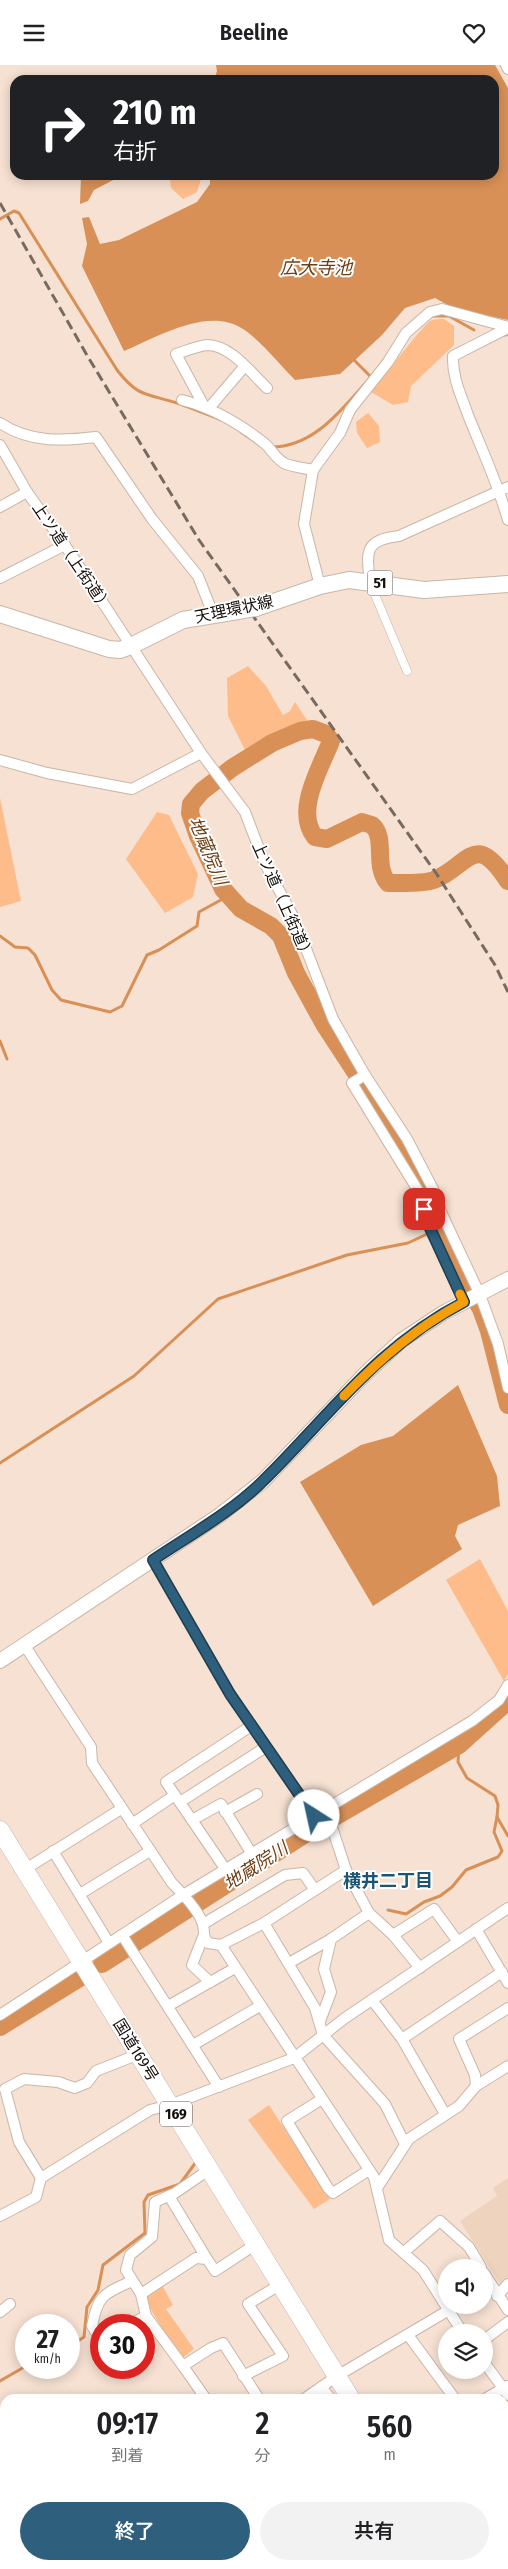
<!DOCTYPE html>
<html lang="ja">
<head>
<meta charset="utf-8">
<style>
	body { margin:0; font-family:"Fira Sans Condensed","Noto Sans JP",sans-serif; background:#f2f2f2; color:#202124; height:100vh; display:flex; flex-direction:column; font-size:19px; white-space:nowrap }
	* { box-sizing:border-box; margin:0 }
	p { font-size:16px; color:#757577 }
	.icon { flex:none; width:28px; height:28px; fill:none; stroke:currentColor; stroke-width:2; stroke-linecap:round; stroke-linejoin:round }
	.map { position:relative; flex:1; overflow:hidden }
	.details { position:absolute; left:0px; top:2329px; width:509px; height:176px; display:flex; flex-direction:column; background:#fff; border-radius:15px 15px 0 0; box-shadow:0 2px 12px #0003 }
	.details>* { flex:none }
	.top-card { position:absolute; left:10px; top:10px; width:489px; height:105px; border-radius:15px; box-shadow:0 2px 12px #0003; background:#202124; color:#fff; overflow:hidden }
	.tools { position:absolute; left:438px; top:2194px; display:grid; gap:10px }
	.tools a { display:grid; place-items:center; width:55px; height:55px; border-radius:50%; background:#fff; box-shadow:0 2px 12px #0003; font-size:25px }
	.speed { position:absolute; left:15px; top:2249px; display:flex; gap:10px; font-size:25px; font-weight:700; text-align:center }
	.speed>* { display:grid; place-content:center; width:65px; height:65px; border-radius:50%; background:#fff; box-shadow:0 2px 12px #0003; line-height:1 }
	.speed small { font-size:12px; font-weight:400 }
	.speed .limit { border:8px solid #d22; background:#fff; color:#111 }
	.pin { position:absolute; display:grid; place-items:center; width:42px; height:42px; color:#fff; margin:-21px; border-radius:10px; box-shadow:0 2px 8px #0006 }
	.me { position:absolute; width:55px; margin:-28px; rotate:325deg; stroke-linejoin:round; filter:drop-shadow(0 0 4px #0008) }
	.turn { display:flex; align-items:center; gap:18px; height:105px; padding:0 20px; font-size:22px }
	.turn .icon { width:65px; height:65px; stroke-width:2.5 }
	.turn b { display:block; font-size:35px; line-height:42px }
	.eta { display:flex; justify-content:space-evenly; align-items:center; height:85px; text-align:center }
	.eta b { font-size:30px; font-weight:600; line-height:35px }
	.button { display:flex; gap:10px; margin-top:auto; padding:10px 20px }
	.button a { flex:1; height:58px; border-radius:30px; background:#2e5f7d; color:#fff; font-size:20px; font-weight:600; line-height:58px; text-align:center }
	.button a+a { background:#f2f2f2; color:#202124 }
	header { display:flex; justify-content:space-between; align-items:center; height:65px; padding:0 20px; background:#fff; font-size:22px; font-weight:600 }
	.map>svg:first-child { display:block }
</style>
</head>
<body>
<header><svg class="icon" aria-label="menu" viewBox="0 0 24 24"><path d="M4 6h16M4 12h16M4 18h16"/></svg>Beeline<svg class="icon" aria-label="heart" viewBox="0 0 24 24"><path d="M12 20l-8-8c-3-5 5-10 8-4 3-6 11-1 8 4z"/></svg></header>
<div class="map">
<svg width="508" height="2504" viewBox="0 0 508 2504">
	<rect width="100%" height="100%" fill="#f6e1d2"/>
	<!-- built -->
	<polygon fill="#eed3bf" points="508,2113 508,2214 501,2220 460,2156 497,2131 493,2123"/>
	<!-- green -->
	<g fill="#febc8b">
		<polygon points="173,110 202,110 202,111 197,127 183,134 171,123 170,113"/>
		<path d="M444 254 454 261V280L411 321 408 337 393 340 371 327C381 316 424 258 432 255 435 254 440 254 444 254Z"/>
		<polygon points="368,348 379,361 380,377 367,383 357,368 356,357"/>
		<polygon points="248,601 266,621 283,650 290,646 295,637 309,658 287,663 246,687 228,651 227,613"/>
		<polygon points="0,733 21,836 0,842"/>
		<polygon points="157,747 169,750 198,809 193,832 165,848 126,794"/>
		<polygon points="480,1494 508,1546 508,1609 504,1616 446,1515"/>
		<polygon points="269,2040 330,2134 314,2144 248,2055"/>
		<polygon points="162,2220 173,2240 166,2244 194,2284 181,2294 148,2240 147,2232"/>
	</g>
	<!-- water -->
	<g fill="#d89057">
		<path d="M216 0H495L508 23V255L455 244 435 233 405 243 382 270 340 309 295 315C281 301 259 274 243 264 208 241 158 272 124 286L82 201 87 179 82 153 89 152 100 179 119 175 197 137 210 119V110H494V15H214L217 6Z"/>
		<polygon points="81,110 123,110 94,125 88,136 80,139"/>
		<polygon points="458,1320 497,1411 500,1441 458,1460 455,1471 462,1484 373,1541 300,1417 361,1380 393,1371"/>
	</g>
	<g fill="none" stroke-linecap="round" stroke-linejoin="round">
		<!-- stream -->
		<g stroke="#d89057" stroke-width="3">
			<path d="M0 154 14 146 19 148 117 305C139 333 146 328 177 338 192 343 206 349 221 355"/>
			<polyline points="433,251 449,251 474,265"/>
			<polyline points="505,270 508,269"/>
			<polyline points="241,367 263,382"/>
			<path d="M271 382C316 382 344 341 371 312L353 294"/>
			<polyline points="0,871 15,882 28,883 35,890 52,925 61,935 110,947 122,941 147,890 159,885 197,861 199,847 228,831"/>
			<polyline points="0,976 7,994"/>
			<polyline points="0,1398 134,1311 218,1234 347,1190 408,1178 442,1162"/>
			<polyline points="497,1752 508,1771"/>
			<polyline points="388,1845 406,1849 424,1837 440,1831 452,1822 466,1805 498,1792 502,1786 494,1767 497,1752 498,1740 495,1731 467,1713 458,1697 459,1680"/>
			<polyline points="69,2282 84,2272 87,2242 98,2225 103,2200 145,2168 144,2137 148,2130 180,2119 196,2097"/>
			<polyline points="0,2316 26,2301"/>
		</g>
		<!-- river -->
		<g stroke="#d89057" stroke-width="18">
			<path d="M508 816C474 764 469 801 434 815 424 819 400 818 388 818 373 800 387 773 372 760L362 757 327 774 315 772C294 746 321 702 331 676L326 669 313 664 300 666 272 678 232 703 202 726 191 739 190 748 198 771 223 824 241 844 271 861 281 871 296 908 324 959 411 1092 469 1223 481 1244 489 1266 508 1340"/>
			<polyline points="102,1899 307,1768 459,1680 508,1636"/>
			<polyline points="0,1962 81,1912"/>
		</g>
		<!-- pedestrian casing -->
		<g stroke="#c9b6a7" stroke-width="9">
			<polyline id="pedestrian" points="370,518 407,606"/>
		</g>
		<!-- minor casing -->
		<g stroke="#c9b6a7" stroke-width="12">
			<g id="minor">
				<polyline points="506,0 508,4"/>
				<path d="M508 263 453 291C452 312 461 330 468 350 482 385 498 419 508 455"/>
				<path d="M182 335C213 343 239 358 264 378 272 384 276 395 286 399 294 402 304 403 313 405"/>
				<path d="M204 341 176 289C186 286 197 281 207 280 231 280 251 308 267 323"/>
				<polyline points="209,343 244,302"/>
				<path d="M0 358C30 378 62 376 96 372L152 454 198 511 213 549"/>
				<polyline points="0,380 27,427 73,492 201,688 245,747 264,797 295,855 333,954 365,1010 407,1074 433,1124 442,1149 480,1230 498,1279 508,1323"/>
				<polyline points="0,442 27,427"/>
				<polyline points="0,513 65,480"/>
				<path d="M370 516C366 486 365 475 399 471L508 422"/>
				<polyline points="320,521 304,459 313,405 340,368 350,345 388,297 406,268 430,247 442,244 508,262"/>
				<polyline points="0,695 47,708 132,724 201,688"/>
				<polyline points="365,1010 352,1018 419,1127 429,1161 464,1237"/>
				<polyline points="153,1495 230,1629 314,1751"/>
				<path d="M25 1581 91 1682 92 1698 172 1818C181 1827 200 1847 203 1860 205 1868 202 1871 208 1878L221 1880 374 2112 389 2175 423 2205 463 2268"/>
				<polyline points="180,1737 266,1682"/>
				<polyline points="326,1744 346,1805 369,1848 393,1870 420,1903"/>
				<polyline points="225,1747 257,1729"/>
				<polyline points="192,1755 221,1739 252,1789"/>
				<polyline points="132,1759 175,1730"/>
				<polyline points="53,1786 109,1878"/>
				<polyline points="24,1805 121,1744"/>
				<polyline points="226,1805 166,1717 251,1661"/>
				<polyline points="80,1829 150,1786"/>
				<polyline points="264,1858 315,1943 323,1970 385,2039 404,2077 459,2041 476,2021 475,2010 459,1974 508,1943"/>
				<polyline points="203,1859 285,1810 303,1808 315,1825"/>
				<polyline points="476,1864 508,1918"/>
				<polyline points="122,1870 219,2022"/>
				<polyline points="393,1870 434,1844 458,1877"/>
				<polyline points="203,1872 192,1900 210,1917"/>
				<polyline points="221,1880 264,1858 346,1805"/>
				<polyline points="289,1898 331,1874"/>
				<polyline points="372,1935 402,1974 445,2049"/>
				<polyline points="168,1941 235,1903"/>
				<polyline points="0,1950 183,1830 472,1656 499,1635 508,1620"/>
				<polyline points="320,1956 331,1927 324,1904 331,1874 369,1848"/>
				<polyline points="402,1974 502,1907"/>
				<polyline points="193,1980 260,1941"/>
				<polyline points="476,2021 508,2001"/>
				<polyline points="322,2034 287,2056 328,2123 333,2128 369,2105"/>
				<polyline points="210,2104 175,2128 155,2137 152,2172 130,2190 126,2205 141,2229 146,2251 183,2301 211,2283 223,2278 259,2334"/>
				<polyline points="41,2113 19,2077 5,2024 24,2014 58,2017 75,2023 87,2018 96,2006 139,1989"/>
				<polyline points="377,2123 409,2074"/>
				<polyline points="169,2131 207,2194"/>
				<polyline points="0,2151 36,2132 41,2113 150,2045 170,2040 294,1993 345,1953 508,1843"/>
				<polyline points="404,2187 440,2156 469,2182 481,2202"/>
				<polyline points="484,2208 508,2245"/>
				<polyline points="141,2229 196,2193 207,2194 215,2206 256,2179"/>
				<polyline points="497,2231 508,2219"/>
				<polyline points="0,2247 10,2239"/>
				<polyline points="129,2260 146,2251"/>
				<polyline points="408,2270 455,2334"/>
				<path d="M101 2275 92 2261C98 2229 104 2229 132 2216"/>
				<polyline points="484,2275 508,2257"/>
				<polyline points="484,2297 508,2330"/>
				<polyline points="183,2301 206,2334"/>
				<polyline points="243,2311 283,2291 248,2239 281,2219"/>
				<polyline points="321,2322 331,2334"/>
				<polyline points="304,2334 337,2311 449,2245"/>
				<polyline points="485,2334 507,2321"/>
				<polyline points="504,2385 508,2381"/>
				<polyline points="0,2417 5,2425"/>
				<polyline points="504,2448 508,2445"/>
				<polyline points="56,2500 65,2504"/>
				<polyline points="499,2500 502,2504"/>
				<polyline points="40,2504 47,2500"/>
				<polyline points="383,2504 389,2500"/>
			</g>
		</g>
		<!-- tertiary casing -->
		<g stroke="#c9b6a7" stroke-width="16">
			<polyline id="tertiary" points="0,1596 220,1450 263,1416 365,1309 402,1275 443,1248 508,1214"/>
		</g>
		<!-- primary casing -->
		<g stroke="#c9b6a7" stroke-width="18">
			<g id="primary">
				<polyline points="256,543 320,521 349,515 424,525 508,519"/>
				<polyline points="0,549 109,584 120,585 131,581 183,555 232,547"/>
			</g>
		</g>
		<!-- trunk casing -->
		<g stroke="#c9b6a7" stroke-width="19">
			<g id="trunk">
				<polyline points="0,1765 351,2334"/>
				<polyline points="454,2500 456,2504"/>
			</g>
		</g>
		<!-- pedestrian -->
		<use href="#pedestrian" stroke="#fff" stroke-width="8"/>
		<!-- minor -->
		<use href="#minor" stroke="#fff" stroke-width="10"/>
		<!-- tertiary -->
		<use href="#tertiary" stroke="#fff" stroke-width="14"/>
		<!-- primary -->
		<use href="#primary" stroke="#fff" stroke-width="16"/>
		<!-- trunk -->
		<use href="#trunk" stroke="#fff" stroke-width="18"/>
		<!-- rail -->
		<polyline stroke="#766a61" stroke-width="3" stroke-dasharray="10 5" stroke-linecap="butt" points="0,138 88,292 199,475 436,808 495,900 508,927"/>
		<!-- primary-bridge casing -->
		<g stroke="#c9b6a7" stroke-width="18" stroke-linecap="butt">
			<polyline id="primary-bridge" points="232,547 256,543"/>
		</g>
		<!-- primary-bridge -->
		<use href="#primary-bridge" stroke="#fff" stroke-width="16"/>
	</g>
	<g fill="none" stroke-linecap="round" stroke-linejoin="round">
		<!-- route casing -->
		<g stroke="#1e3e51" stroke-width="12">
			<path id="route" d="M314 1751 230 1629 153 1495C190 1470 232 1447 264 1415 331 1349 377 1282 464 1237L429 1161 424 1144"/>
		</g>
		<!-- route -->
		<use href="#route" stroke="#2e5f7d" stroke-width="9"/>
		<!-- slow -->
		<path stroke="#f59e0b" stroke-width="9" d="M344 1331C381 1293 417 1262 464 1237L460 1229"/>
	</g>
	<g text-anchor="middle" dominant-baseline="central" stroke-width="4" stroke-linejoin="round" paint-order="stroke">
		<!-- shield labels -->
		<g fill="#fff" stroke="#5b5754" stroke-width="1">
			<rect x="367.5" y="505.5" width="25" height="25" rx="4"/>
			<rect x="160" y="2036.5" width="32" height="25" rx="4"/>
		</g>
		<g font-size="15" font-weight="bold" fill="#150f0a">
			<text x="380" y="518">51</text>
			<text x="176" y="2049">169</text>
		</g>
		<!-- street labels -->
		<g font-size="16" fill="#150f0a" stroke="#fff">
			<text transform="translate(72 492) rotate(56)">上ツ道（上街道）</text>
			<text transform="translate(234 544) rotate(-12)">天理環状線</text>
			<text transform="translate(283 836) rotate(66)">上ツ道（上街道）</text>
			<text transform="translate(136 1985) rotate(58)">国道169号</text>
		</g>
		<!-- water labels -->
		<g font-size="18" font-style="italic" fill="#6e3e14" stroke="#fff">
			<text x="316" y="203">広大寺池</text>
			<text transform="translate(208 786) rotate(67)">地蔵院川</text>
			<text transform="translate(256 1801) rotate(-33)">地蔵院川</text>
		</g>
		<!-- neighbourhood labels -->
		<g font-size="18" font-weight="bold" fill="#1b5576" stroke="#fff">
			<text x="388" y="1816">横井二丁目</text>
		</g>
	</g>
</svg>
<div class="tools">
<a><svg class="icon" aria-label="sound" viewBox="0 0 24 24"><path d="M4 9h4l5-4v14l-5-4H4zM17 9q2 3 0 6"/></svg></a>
<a><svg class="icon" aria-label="layers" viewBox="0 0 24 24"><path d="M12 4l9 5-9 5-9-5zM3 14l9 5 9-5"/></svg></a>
</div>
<div class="speed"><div>27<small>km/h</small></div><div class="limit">30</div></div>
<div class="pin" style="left:424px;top:1144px;background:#d93025"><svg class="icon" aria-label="arrive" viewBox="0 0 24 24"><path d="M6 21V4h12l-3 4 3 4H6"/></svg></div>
<svg class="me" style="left:314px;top:1751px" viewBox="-20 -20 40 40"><circle r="19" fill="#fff"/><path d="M0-13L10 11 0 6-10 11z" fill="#2e5f7d"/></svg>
<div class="top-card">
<div class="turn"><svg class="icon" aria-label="right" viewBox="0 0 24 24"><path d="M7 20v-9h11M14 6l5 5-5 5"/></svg><div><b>210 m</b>右折</div></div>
</div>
<section class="details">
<div class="eta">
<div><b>09:17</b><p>到着</p></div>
<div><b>2</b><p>分</p></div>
<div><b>560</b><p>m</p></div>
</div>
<div class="button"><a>終了</a><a>共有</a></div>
</section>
</div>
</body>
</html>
